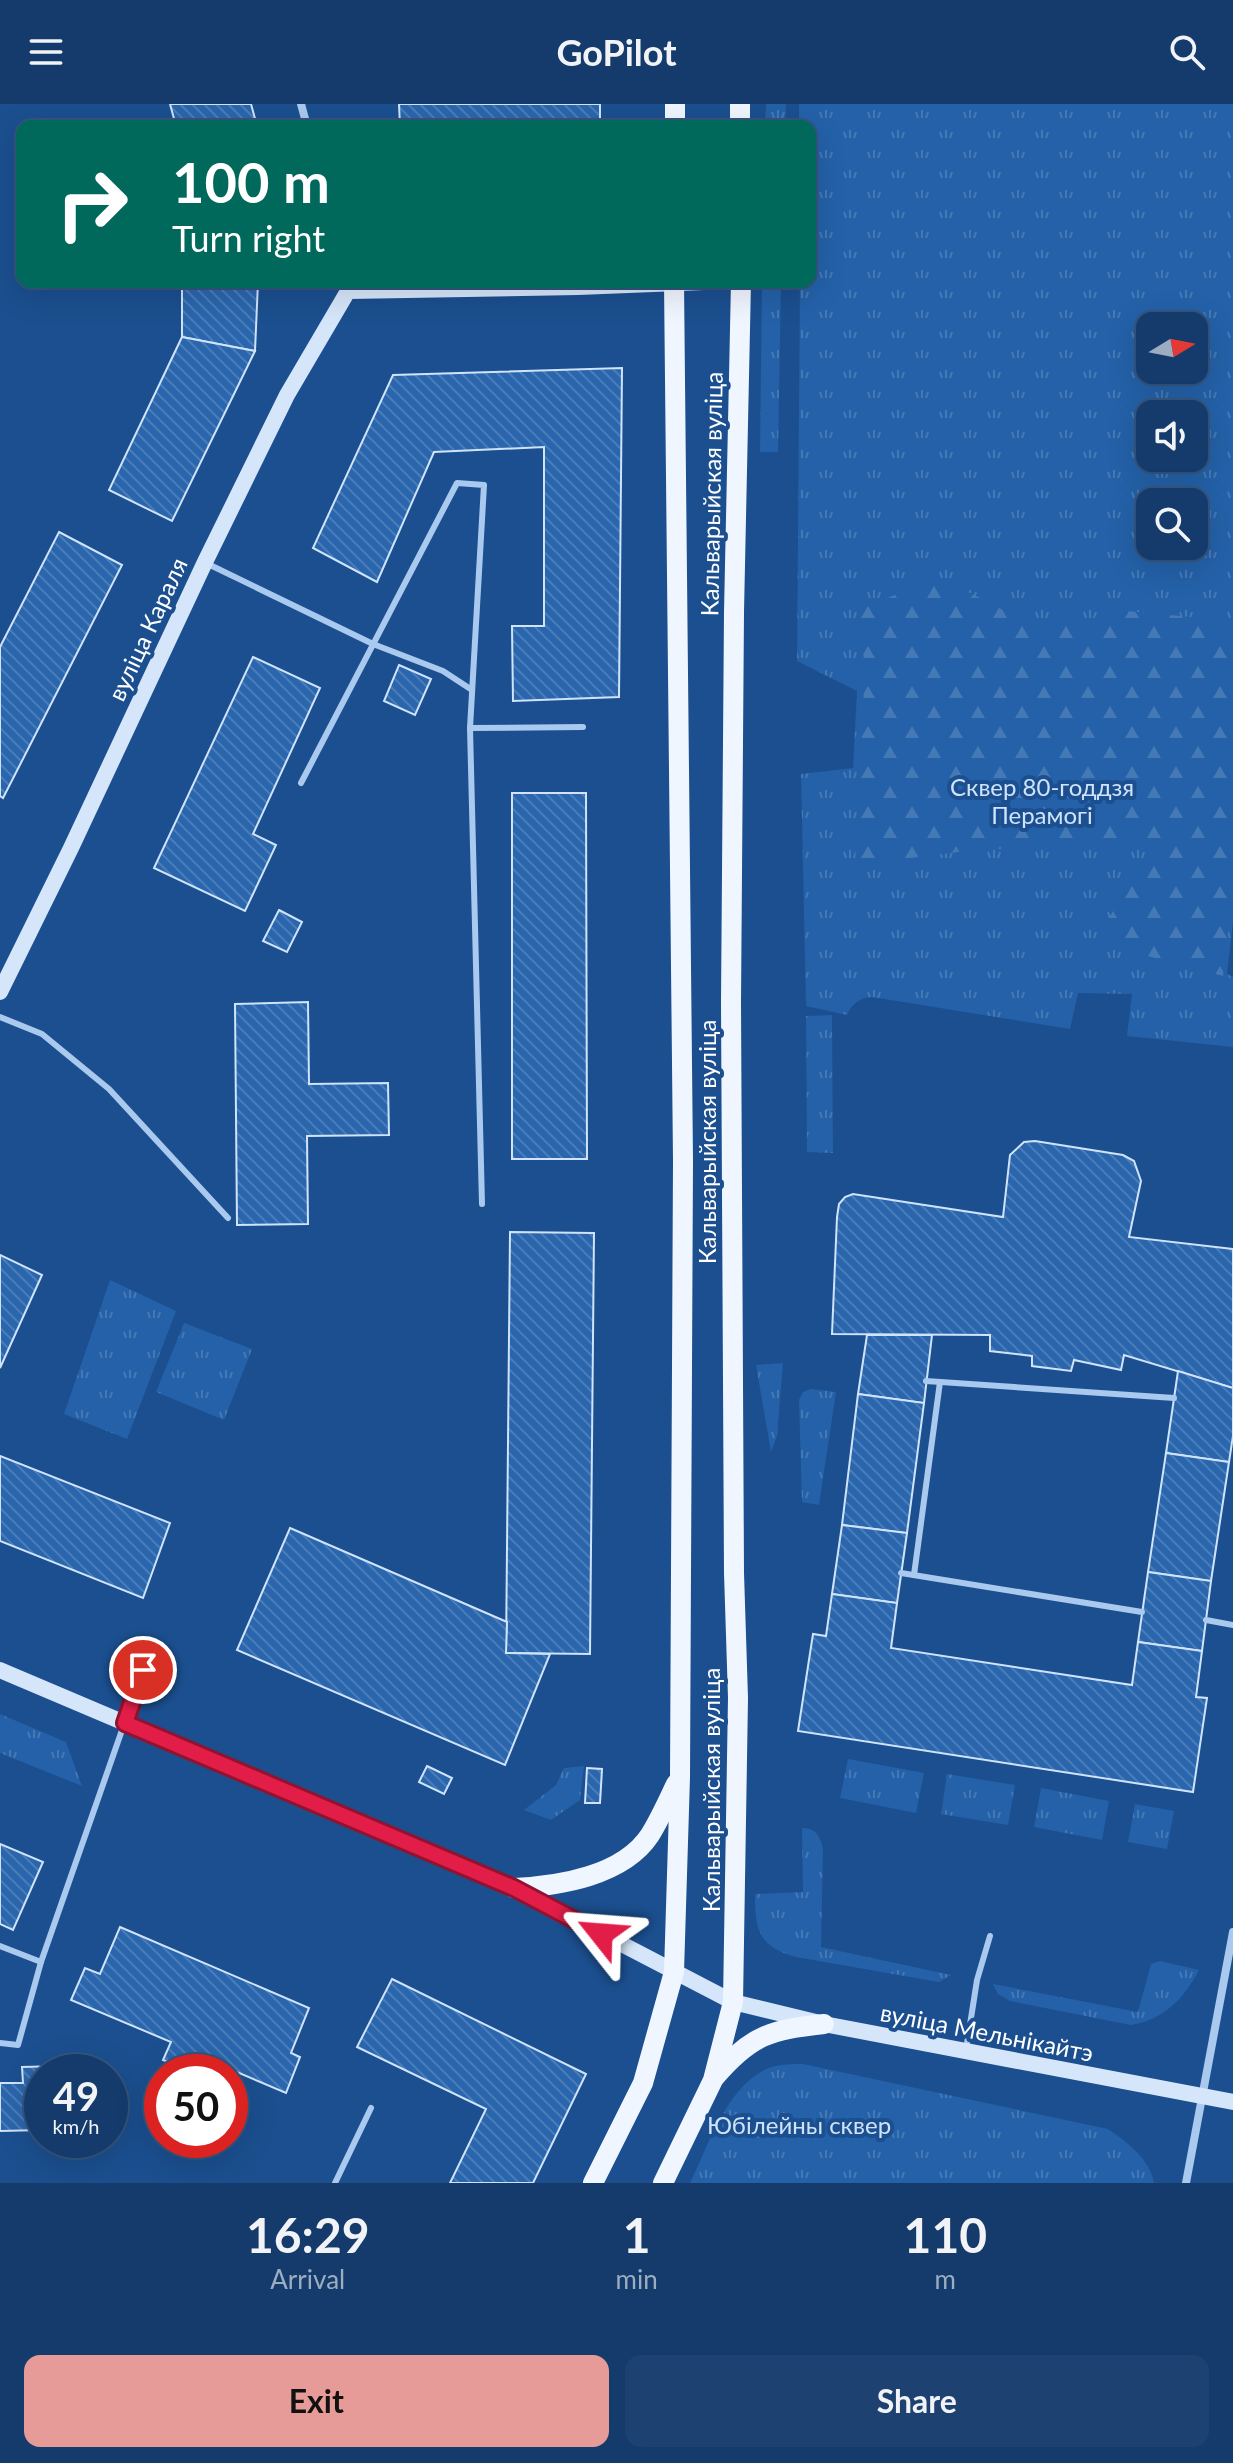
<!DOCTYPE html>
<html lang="en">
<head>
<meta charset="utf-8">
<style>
	body { margin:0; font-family:Lato,sans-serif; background:#1d4271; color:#f1f3f6; height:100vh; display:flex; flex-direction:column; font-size:30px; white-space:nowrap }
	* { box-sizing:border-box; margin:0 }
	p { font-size:26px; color:#9dadc1 }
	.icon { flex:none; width:44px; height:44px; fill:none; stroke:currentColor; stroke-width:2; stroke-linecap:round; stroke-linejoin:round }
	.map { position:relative; height:2079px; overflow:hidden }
	.panel { display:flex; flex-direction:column; background:#143b6b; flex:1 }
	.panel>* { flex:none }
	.hud { position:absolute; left:16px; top:16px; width:800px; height:168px; border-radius:16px; box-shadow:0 8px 32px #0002,0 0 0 2px #33557e; background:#00695c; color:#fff; overflow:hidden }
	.needle { width:52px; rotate:80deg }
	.controls { position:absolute; left:1136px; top:208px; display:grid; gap:16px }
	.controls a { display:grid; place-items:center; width:72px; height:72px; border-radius:16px; background:#143b6b; box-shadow:0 8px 32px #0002,0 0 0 2px #33557e; font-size:40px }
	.speed { position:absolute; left:24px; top:1950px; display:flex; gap:16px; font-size:40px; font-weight:700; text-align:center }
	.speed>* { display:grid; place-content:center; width:104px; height:104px; border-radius:50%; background:#143b6b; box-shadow:0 8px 32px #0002,0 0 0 2px #33557e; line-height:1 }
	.speed small { font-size:20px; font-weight:400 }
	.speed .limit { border:12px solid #d22; background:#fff; color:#111 }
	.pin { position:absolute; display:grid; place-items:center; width:68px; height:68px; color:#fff; margin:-34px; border:4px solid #fff; border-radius:50%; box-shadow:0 2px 8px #0007 }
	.me { position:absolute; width:88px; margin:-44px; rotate:298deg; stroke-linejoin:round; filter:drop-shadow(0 0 6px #0008) }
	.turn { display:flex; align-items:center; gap:28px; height:168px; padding:0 24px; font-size:36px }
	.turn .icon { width:104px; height:104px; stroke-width:2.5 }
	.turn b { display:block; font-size:56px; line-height:68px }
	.eta { display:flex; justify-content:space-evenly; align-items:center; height:136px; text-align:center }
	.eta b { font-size:48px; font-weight:700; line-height:56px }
	.action { display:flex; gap:16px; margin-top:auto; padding:16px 24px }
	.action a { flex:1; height:92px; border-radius:16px; background:#e69b98; color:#111; font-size:32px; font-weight:700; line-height:92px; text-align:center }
	.action a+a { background:#1d4271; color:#f1f3f6 }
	header { display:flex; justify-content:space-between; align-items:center; height:104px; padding:0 24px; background:#143b6b; font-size:36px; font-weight:700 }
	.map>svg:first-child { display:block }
</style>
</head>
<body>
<header><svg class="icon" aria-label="menu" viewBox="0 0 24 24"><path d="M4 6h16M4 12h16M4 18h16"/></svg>GoPilot<svg class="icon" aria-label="search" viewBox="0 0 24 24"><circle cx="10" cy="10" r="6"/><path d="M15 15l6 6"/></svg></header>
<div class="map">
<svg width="1233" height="2079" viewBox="0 0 1233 2079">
	<defs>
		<pattern id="grass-tufts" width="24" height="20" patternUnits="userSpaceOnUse" patternTransform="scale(2)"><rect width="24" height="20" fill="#2461a8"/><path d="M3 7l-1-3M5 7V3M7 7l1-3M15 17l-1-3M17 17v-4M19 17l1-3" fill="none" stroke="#4579b5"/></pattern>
		<pattern id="forest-firs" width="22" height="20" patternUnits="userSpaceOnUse" patternTransform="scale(2)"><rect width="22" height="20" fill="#2461a8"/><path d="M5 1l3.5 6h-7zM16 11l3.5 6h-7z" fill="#4579b5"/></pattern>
		<pattern id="building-back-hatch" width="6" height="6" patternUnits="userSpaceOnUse" patternTransform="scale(2)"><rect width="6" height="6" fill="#2a66ad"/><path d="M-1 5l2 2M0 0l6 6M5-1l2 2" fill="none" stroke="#4a7db9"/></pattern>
	</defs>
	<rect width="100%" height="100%" fill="#1b4f8f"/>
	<!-- grass -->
	<g fill="url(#grass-tufts)" fill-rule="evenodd">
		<polygon points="766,0 786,0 785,22 765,22"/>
		<path d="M799 0H1233V818L1227 870 1233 873V943L1127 932 1132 890 1078 889 1070 925 872 893C860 894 852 899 847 911L806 902 801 670 853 664 857 587 797 557 800 178H810V22H799ZM1150 222H1194V266H1150ZM1150 310H1194V354H1150ZM1150 398H1194V442H1150Z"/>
		<polygon points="762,178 781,178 778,348 760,348"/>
		<polygon points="832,911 833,1049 807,1048 806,912"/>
		<polygon points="110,1176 176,1207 127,1335 64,1310"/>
		<polygon points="184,1219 252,1245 224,1316 156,1288"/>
		<polygon points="783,1259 777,1332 771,1348 756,1261"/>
		<polygon points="811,1285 836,1288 819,1401 802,1398 799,1296 803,1288"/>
		<polygon points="0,1610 66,1638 82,1682 0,1649"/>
		<polygon points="848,1655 924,1669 916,1709 840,1694"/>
		<polygon points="584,1662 580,1696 551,1716 524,1706 556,1681 564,1664"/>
		<polygon points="947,1670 1015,1681 1008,1721 941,1710"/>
		<polygon points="1041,1684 1109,1697 1102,1736 1034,1723"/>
		<polygon points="1135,1700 1174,1707 1167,1745 1128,1738"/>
		<path d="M802 1724C817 1725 819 1731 823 1744L821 1843 951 1871 939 1878 796 1853C758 1842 755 1826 755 1790L803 1788Z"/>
		<path d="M1160 1857 1199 1866C1184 1894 1164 1916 1131 1921L1010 1897 998 1890 993 1880 1138 1908 1151 1860Z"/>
		<path d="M803 1960 1108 2025C1127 2038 1150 2055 1154 2079H690C708 2042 729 1976 772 1963 781 1960 793 1960 803 1960Z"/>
	</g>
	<!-- forest -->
	<polygon fill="url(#forest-firs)" points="939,473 1046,528 1117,506 1233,517 1233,786 1223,872 1095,838 1155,735 966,747 855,761 865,564 858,506"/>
	<!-- building -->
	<g fill="url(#building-back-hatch)" stroke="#cfe3fa" stroke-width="2">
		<polygon points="170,0 251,0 257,22 176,22"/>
		<polygon points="399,0 600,0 600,22 400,22"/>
		<polygon points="182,178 258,178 255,247 182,233"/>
		<polygon points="182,233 255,247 172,417 109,386"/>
		<polygon points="622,264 619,593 513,597 512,522 544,522 544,343 434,348 377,478 313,444 393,271"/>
		<polygon points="59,428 122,461 3,694 0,692 0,543"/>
		<polygon points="253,553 320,584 253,730 276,741 245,807 154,764"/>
		<polygon points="399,561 431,575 415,611 384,597"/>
		<polygon points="512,689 586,689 587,1055 512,1055"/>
		<polygon points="279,806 302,818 287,848 263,837"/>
		<polygon points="308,898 309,980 388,979 389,1031 307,1032 308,1120 237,1121 235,900"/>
		<polygon points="1035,1037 1123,1051 1134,1057 1141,1077 1129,1133 1233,1145 1233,1284 1124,1251 1121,1266 1074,1256 1071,1267 1032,1262 1032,1252 990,1247 990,1231 832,1230 837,1113 839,1100 845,1093 853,1090 1003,1113 1010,1051 1024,1038"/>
		<polygon points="510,1128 594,1129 590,1550 506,1549"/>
		<polygon points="0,1151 42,1171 0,1264"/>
		<polygon points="867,1231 932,1231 924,1299 858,1290"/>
		<polygon points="1178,1267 1233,1284 1233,1332 1229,1358 1166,1349"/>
		<polygon points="858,1290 924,1299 907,1429 842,1421"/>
		<polygon points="1166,1349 1229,1358 1211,1477 1148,1468"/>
		<polygon points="0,1352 170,1419 143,1494 0,1437"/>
		<polygon points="842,1421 907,1429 897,1499 832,1490"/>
		<polygon points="290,1424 507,1518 506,1549 550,1550 505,1661 237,1546"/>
		<polygon points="1148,1468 1211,1477 1202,1547 1138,1538"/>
		<polygon points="832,1490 897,1499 891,1544 1132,1581 1138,1538 1202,1547 1196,1593 1207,1594 1193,1688 798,1627 813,1530 826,1532"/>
		<polygon points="427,1662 452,1674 444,1690 419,1678"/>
		<polygon points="587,1664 602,1665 600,1699 585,1699"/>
		<polygon points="0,1740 43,1758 13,1826 0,1820"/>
		<polygon points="120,1823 309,1904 291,1949 300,1953 286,1989 211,1957 207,1968 192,1968 163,1956 171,1938 71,1896 85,1864 100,1870"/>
		<polygon points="392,1875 586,1970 533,2079 450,2079 486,2005 357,1943"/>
		<polygon points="61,1962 61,1968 42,1968 42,2026 0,2027 0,1979 23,1979 22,1963"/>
	</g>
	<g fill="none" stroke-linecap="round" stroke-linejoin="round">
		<!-- service -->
		<g stroke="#a9c9ee" stroke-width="6">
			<polyline points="208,460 373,540 443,567 472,586"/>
			<polyline points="301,679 457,379 484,381 470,624"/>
			<polyline points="0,913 42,930 109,985 228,1114"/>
			<polyline points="482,1100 470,624 583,623"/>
			<polyline points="926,1277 1174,1294"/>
			<polyline points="901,1469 1142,1508"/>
			<polyline points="914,1471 940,1278"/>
			<polyline points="1206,1516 1233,1521"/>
			<polyline points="0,1842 41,1858"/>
			<polyline points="0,1939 18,1941 41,1858 143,1566"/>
			<polyline points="966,1946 977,1876 990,1832"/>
			<polyline points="335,2079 371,2004"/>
		</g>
		<!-- minor -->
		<g stroke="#a9c9ee" stroke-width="8">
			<polyline points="301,0 307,22"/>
			<polyline points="1186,2079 1233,1828"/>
		</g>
		<!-- secondary -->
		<g stroke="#d6e6fa" stroke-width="16">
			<polyline points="0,888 71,744 205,458 287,291 348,187 578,183 704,178"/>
			<polyline points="0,1566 514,1784 733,1898 824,1920 1233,1998"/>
		</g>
		<!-- primary -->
		<g stroke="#f0f6ff" stroke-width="20">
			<polyline points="675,22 675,0"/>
			<polyline points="740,22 740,0"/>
			<path d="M514 1784C559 1782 623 1772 650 1731 660 1715 668 1697 676 1680"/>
			<path d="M715 1973C751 1931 770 1926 824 1920"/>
			<polyline points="593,2079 643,1979 674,1868 680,1673 683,1057 674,178"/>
			<polyline points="663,2079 713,1976 733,1898 738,1594 734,1469 731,899 734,508 741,178"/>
		</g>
	</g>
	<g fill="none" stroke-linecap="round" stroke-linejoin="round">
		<!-- route casing -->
		<g stroke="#92132f" stroke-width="20">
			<polyline id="route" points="143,1566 125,1619 514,1784 601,1830"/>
		</g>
		<!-- route -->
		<use href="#route" stroke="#e11d48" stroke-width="14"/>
	</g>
	<g text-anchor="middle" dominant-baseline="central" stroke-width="8" stroke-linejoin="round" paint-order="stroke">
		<!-- street labels -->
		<g font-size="24" fill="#fff" stroke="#1b4f8f">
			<text transform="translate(711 390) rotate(-89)">Кальварыйская вуліца</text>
			<text transform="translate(147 525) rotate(-65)">вуліца Караля</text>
			<text transform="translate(706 1038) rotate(-90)">Кальварыйская вуліца</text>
			<text transform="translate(710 1686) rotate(-90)">Кальварыйская вуліца</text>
			<text transform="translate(987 1928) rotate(11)">вуліца Мельнікайтэ</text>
		</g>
		<!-- park labels -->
		<g font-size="24" fill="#cfe3fa" stroke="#1b4f8f">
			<text x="1042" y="682">Сквер 80-годдзя<tspan x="1042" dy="28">Перамогі</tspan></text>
			<text x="799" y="2020">Юбілейны сквер</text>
		</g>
	</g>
</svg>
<div class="controls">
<a><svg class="needle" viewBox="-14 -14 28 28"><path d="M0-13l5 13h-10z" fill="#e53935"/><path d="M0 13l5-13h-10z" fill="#9dadc1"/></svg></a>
<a><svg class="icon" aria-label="sound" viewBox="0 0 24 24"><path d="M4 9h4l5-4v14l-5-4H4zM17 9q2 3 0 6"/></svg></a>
<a><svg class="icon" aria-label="search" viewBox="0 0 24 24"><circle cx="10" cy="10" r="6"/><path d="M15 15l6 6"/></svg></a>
</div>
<div class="speed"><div>49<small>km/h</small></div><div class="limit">50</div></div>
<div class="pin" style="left:143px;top:1566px;background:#d93025"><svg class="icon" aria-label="arrive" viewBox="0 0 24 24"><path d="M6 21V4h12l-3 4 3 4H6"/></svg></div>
<svg class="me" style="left:601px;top:1830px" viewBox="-20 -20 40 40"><path d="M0-17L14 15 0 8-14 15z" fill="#e11d48" stroke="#fff" stroke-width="4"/></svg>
<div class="hud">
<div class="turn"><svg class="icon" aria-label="right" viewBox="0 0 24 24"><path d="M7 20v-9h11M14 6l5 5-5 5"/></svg><div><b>100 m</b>Turn right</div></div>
</div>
</div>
<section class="panel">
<div class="eta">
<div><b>16:29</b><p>Arrival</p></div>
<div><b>1</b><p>min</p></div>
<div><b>110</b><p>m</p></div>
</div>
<div class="action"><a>Exit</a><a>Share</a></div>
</section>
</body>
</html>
